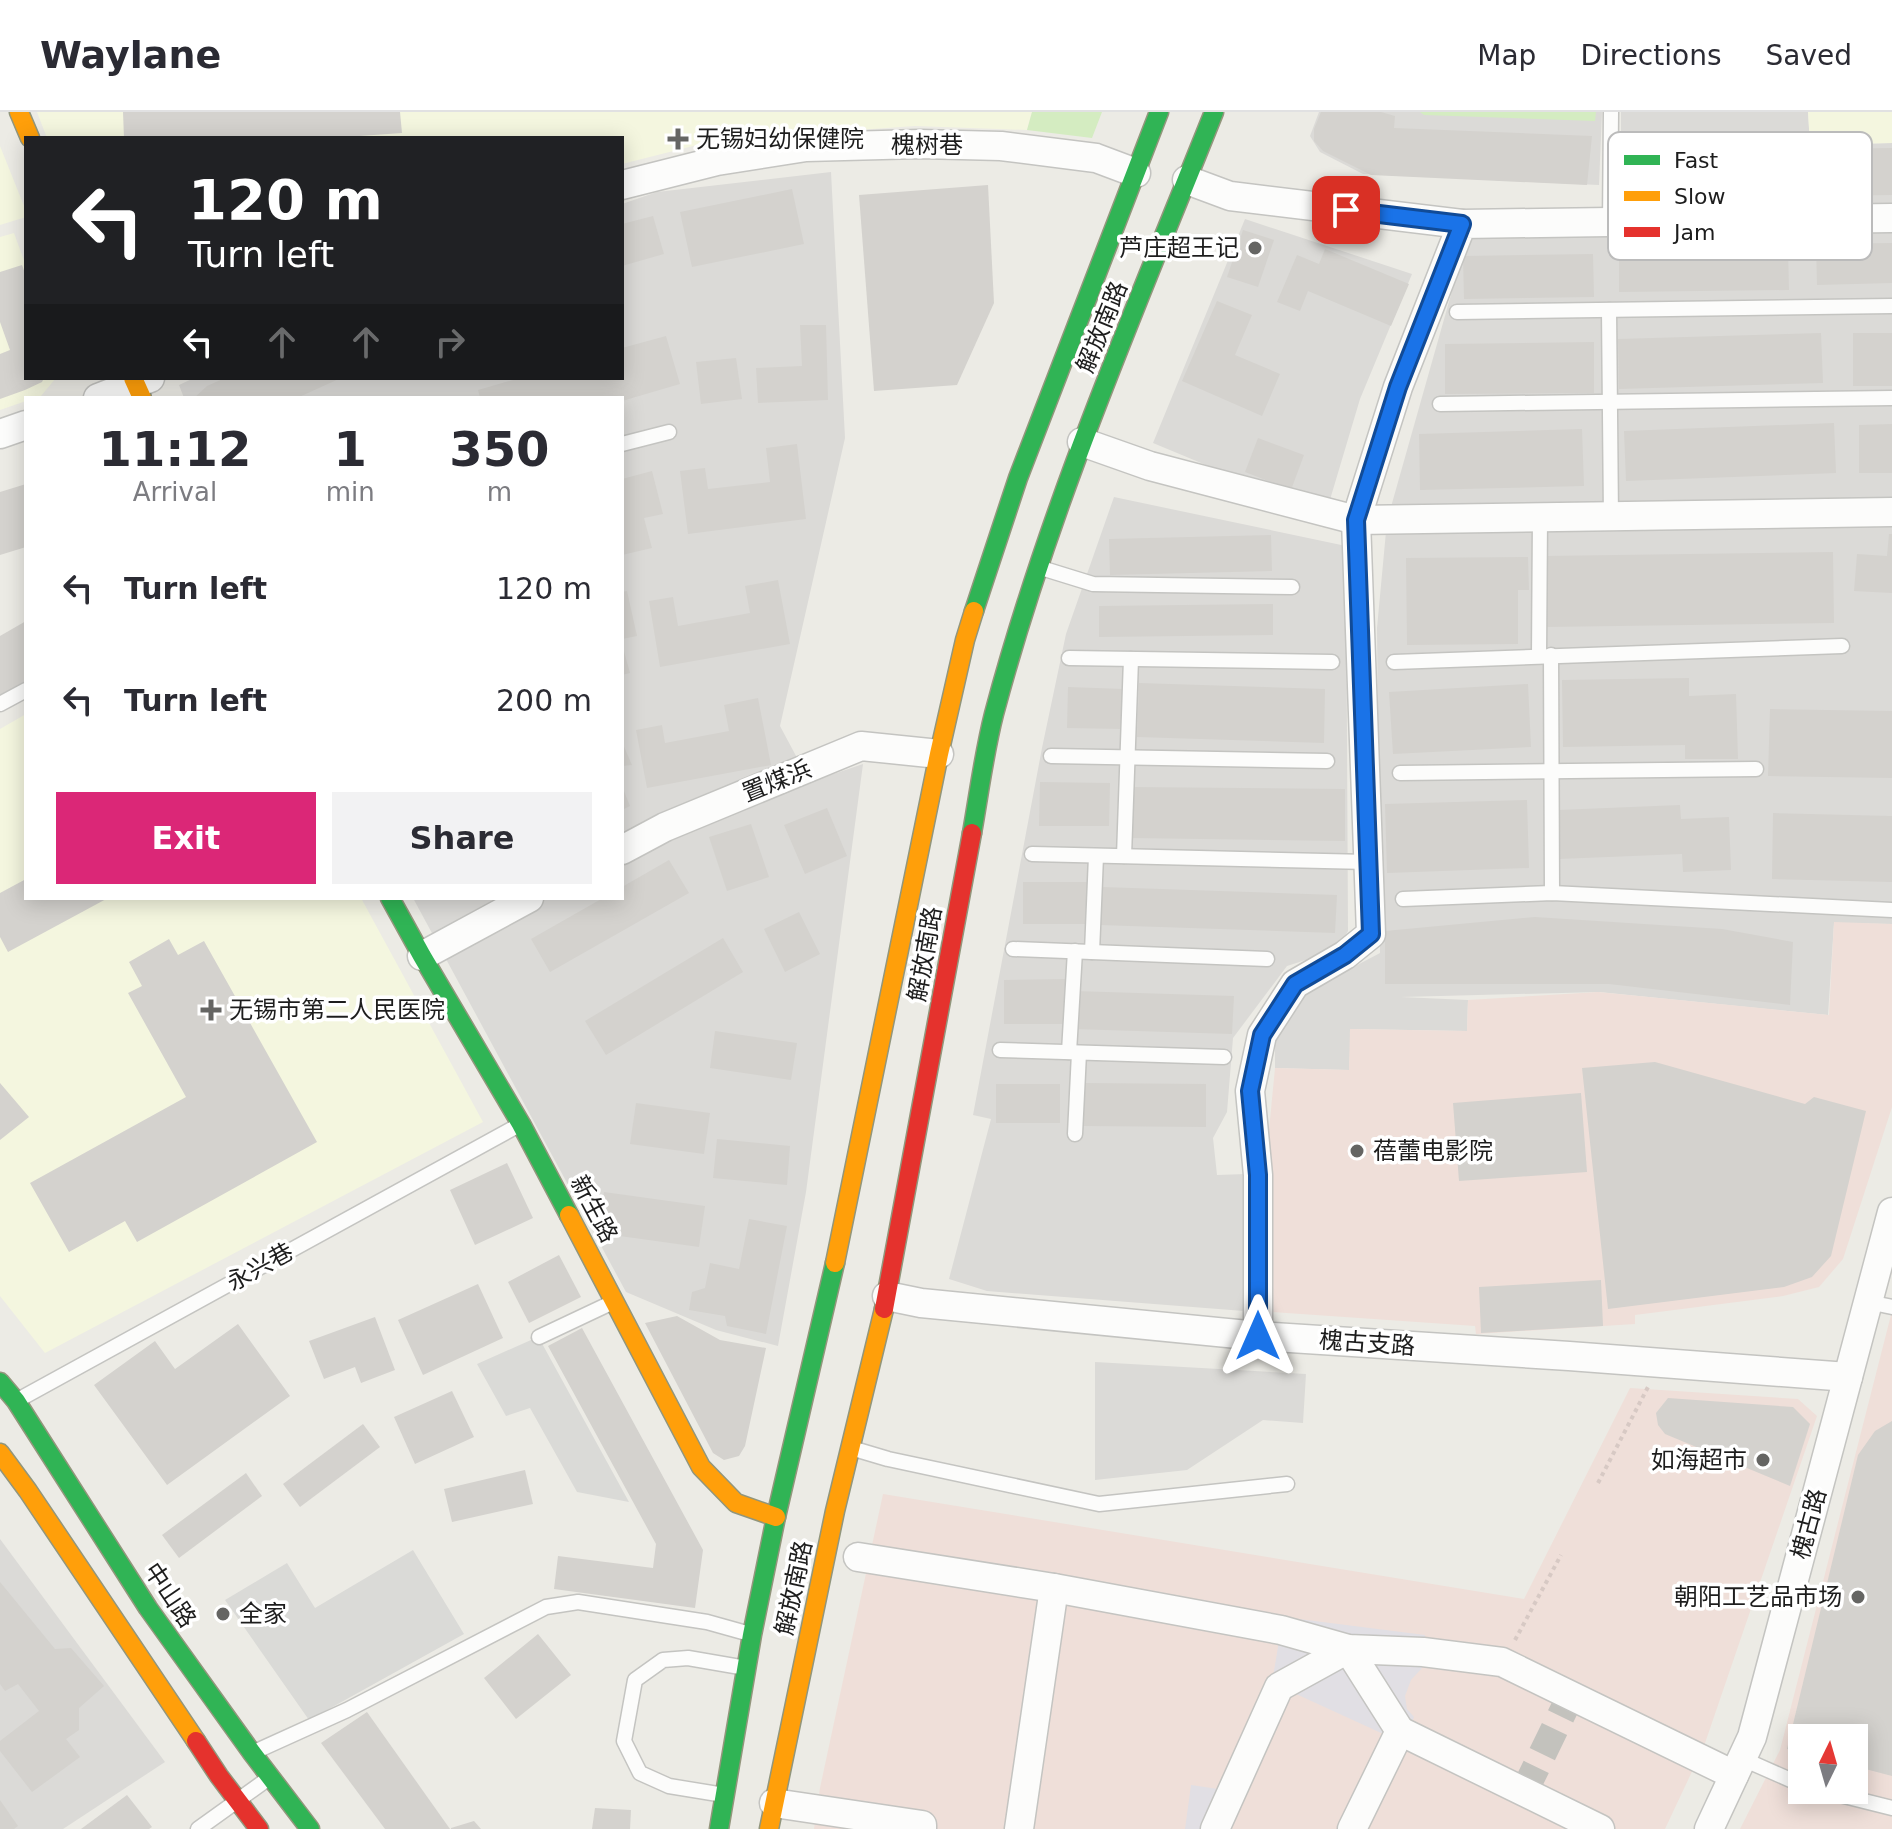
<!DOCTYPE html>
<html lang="en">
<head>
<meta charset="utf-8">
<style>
	body { margin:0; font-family:"DejaVu Sans","Noto Sans SC",sans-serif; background:#f2f2f3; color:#2b2b33; height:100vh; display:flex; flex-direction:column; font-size:30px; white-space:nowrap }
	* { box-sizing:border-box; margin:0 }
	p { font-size:26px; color:#7c7c81 }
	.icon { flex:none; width:44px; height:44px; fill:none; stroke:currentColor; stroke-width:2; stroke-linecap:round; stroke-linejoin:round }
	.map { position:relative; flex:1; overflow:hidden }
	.drawer { position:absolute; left:24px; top:284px; width:600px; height:504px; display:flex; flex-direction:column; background:#fff; border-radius:0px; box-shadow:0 4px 20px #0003 }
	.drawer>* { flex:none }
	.banner { position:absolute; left:24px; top:24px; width:600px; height:244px; border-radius:0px; box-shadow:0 4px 20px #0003; background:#202124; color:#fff; overflow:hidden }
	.needle { width:52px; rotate:5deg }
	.buttons { position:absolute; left:1788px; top:1612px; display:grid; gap:16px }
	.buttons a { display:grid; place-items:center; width:80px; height:80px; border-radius:0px; background:#fff; box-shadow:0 4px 20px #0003; font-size:40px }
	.pin { position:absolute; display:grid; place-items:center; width:68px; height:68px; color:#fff; margin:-34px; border-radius:16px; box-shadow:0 4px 12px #0006 }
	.me { position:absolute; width:88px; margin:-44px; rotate:0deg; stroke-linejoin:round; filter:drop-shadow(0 0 6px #0008) }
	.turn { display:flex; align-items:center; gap:28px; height:168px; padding:0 32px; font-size:36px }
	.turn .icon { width:104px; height:104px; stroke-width:2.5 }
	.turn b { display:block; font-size:56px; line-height:68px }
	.lanes { display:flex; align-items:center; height:76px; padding:0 32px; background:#0003; justify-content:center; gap:40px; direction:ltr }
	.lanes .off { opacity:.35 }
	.eta { display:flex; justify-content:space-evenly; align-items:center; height:136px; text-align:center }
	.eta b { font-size:48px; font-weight:800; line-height:56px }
	.primary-button { display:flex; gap:16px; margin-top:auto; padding:16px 32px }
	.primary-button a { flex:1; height:92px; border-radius:0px; background:#db2777; color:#fff; font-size:32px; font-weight:800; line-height:92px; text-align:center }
	.primary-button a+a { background:#f2f2f3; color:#2b2b33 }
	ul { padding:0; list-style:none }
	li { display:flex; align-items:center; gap:24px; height:112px; padding:0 32px }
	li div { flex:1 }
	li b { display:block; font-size:30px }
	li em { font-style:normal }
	header { display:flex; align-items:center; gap:48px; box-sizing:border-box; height:112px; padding:0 40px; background:#fff; border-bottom:2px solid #e1e1e2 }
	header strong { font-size:38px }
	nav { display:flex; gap:44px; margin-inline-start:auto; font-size:28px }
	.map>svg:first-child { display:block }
</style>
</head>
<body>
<header>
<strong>Waylane</strong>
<nav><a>Map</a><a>Directions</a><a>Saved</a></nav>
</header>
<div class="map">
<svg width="1892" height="1717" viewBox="0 0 1892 1717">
	<rect width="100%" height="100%" fill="#ecebe5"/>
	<!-- residential -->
	<g fill="#dbdad7">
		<polygon points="1319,0 1602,0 1599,73 1363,62 1320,40 1310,24"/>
		<polygon points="1621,0 1808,0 1810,33 1892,31 1892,812 1834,811 1828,903 1599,880 1401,885 1468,888 1467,919 1351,917 1349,958 1275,956 1275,915 1306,880 1380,841 1377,516 1387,409 1467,126 1621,124"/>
		<polygon points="831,60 845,326 780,614 810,670 863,652 806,1080 778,1234 716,1218 626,1180 413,786 622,786 622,286 184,286 179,273 194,266 622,266 622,92 657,80"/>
		<polygon points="1245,107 1412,162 1360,287 1329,391 1242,368 1153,331"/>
		<polygon points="1114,385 1346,434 1348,819 1337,838 1287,854 1233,926 1227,1000 1213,1026 1217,1063 1246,1062 1244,1199 987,1179 949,1167 991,1007 973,1003 1042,636 1066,522"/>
		<polygon points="1095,1250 1306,1262 1303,1311 1263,1308 1187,1358 1095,1368"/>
		<polygon points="0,1427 165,1650 63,1717 0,1717"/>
	</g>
	<!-- commercial -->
	<g fill="#efdfd9" fill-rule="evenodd">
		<polygon points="1834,810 1892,812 1892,995 1843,1147 1819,1175 1783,1184 1635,1203 1635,1212 1476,1222 1475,1214 1272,1200 1269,1018 1275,956 1349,958 1350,917 1467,919 1468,888 1598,880 1829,903"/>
		<path d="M1892 1199V1717H1740L1780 1638ZM1802 1626H1854V1678H1802Z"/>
		<polygon points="1630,1276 1798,1287 1817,1304 1704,1634 1665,1717 814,1717 820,1676 883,1382 1524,1487"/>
	</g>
	<!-- education -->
	<g fill="#f4f6df">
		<polygon points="37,0 1032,0 1027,18 915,14 717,28 622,52 622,26 47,26"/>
		<polygon points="1808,0 1892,0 1892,31 1810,33"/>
		<polygon points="0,34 26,99 26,105 0,113"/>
		<polygon points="14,121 26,154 26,266 56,266 41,284 26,286 26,289 0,298 0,125"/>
		<polygon points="26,602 26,786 361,786 483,1010 45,1241 0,1184 0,617"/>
	</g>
	<!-- grass -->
	<g fill="#d4ecc1">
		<polygon points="1032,0 1102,0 1092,26 1027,18"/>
		<polygon points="1420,0 1596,0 1595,9 1424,3"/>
	</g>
	<!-- parking -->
	<g fill="#dadad7">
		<polygon points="540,1224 539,1226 629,1390 577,1380 530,1296 506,1304 477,1252"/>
		<polygon points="413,1438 464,1522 309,1608 225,1488 287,1451 315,1496"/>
	</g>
	<!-- plaza -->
	<g fill="#e1dfe4">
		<polygon points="1283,1505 1425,1523 1422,1556 1411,1568 1405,1584 1407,1597 1414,1605 1403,1631 1272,1571"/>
		<polygon points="1191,1673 1245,1681 1227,1717 1185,1717"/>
	</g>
	<!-- building -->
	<g fill="#d4d2ce">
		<polygon points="123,0 400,0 402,21 331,26 124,26"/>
		<polygon points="1321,0 1381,0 1395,4 1394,16 1592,24 1587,73 1371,63 1323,39 1314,29 1314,17"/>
		<polygon points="1892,36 1892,83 1821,84 1820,37"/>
		<polygon points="988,73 994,191 957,273 874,279 859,83"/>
		<polygon points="792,77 804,132 692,155 680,100"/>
		<polygon points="653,104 664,142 622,154 622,112"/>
		<polygon points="1243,118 1274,128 1258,175 1227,165"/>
		<polygon points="1892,131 1892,171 1817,173 1816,132"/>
		<polygon points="1788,136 1789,178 1619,180 1619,138"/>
		<polygon points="1325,137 1409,172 1391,214 1308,179 1300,199 1277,190 1297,143 1319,152"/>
		<polygon points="1593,142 1594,185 1464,187 1463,144"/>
		<polygon points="22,153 26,164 26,266 44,266 42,270 25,278 0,287 0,242 10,238 0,210 0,160"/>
		<polygon points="1217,189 1252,203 1235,243 1280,262 1262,304 1182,269"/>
		<polygon points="800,213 826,213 828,288 758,291 756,256 802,254"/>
		<polygon points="1821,221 1823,271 1619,277 1618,227"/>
		<rect x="1853" y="221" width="39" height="53"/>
		<polygon points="666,224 680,272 622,289 622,286 480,286 478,278 520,266 622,266 622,236"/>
		<polygon points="1594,230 1594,281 1445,282 1445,232"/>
		<polygon points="736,246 742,287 701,292 696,250"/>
		<polygon points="225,266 341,266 297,286 194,286 207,274"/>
		<polygon points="1834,311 1836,361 1626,369 1624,319"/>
		<polygon points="1892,312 1892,361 1859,361 1859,313"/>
		<polygon points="1582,317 1584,374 1420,378 1419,322"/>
		<polygon points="1258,326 1304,343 1291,378 1245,360"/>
		<polygon points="797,332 806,407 688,422 680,359 705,356 708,377 770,370 766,336"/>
		<polygon points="652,359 663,402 644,406 652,436 622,443 622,399 624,399 622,367"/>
		<polygon points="26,372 26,435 0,443 0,380"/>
		<polygon points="1889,422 1892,422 1892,481 1854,479 1857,442 1887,444"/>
		<polygon points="1271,423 1272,459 1110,463 1109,427"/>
		<polygon points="1833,440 1834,511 1545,515 1544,444"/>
		<polygon points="1528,445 1529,478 1518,478 1518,532 1407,533 1406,446"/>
		<polygon points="778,468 790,532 660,555 649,489 673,485 678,514 750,501 745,474"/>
		<polygon points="627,479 637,524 622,527 622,480"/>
		<polygon points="1273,492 1273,523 1099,525 1099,494"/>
		<polygon points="26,509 26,572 0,586 0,524"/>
		<polygon points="622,532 630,561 622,563"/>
		<polygon points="1689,566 1689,584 1736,582 1738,647 1685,647 1685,633 1563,635 1562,568"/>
		<polygon points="1139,571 1325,577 1324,631 1137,625"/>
		<polygon points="1528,572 1531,635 1393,642 1389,580"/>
		<polygon points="1068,575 1124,577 1123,617 1067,616"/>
		<polygon points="758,586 771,653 647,676 636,618 662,613 665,631 729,619 724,593"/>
		<polygon points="1770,597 1892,599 1892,666 1768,664"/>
		<polygon points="622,630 632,653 622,654"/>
		<polygon points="1040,670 1110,671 1109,714 1039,714"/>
		<polygon points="622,674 630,694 622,698"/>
		<polygon points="1130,675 1345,677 1345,729 1130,726"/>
		<polygon points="1527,688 1529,756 1387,761 1385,692"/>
		<polygon points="1680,693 1681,707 1729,705 1731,758 1683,760 1682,742 1559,747 1558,698"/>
		<polygon points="827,696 847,744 805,762 784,713"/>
		<polygon points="1773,701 1892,704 1892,770 1772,767"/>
		<polygon points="751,712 769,765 727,779 709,725"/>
		<polygon points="669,748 689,781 550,860 531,827 603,786 622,786 622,775"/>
		<polygon points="26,767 26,786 108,786 8,840 0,825 0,781"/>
		<rect x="1023" y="770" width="64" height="42"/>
		<polygon points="1102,775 1337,783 1335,821 1100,813"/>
		<polygon points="799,800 820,842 785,860 764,817"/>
		<polygon points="1535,805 1722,817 1793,830 1790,893 1609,872 1385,872 1385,819"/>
		<polygon points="723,826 743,860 606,943 585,909"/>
		<polygon points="169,827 178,843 204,829 317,1030 137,1130 125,1109 69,1140 30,1071 186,985 128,881 142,874 129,850"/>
		<polygon points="1067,867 1068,912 1004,912 1004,868"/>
		<polygon points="1074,879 1234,884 1232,922 1073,917"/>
		<polygon points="715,919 797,931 791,968 710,956"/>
		<polygon points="1655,950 1805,992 1814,985 1866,999 1831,1144 1812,1165 1784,1175 1608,1197 1582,956"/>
		<polygon points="0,971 29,1005 0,1028"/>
		<polygon points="1082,971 1206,972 1206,1015 1081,1014"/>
		<rect x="996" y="972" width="64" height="39"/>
		<polygon points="1581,981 1587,1060 1459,1069 1453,991"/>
		<polygon points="636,991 710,1001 704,1042 630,1032"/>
		<polygon points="717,1027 790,1034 787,1073 713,1066"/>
		<polygon points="507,1051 533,1106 475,1133 450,1078"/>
		<polygon points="604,1080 705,1094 699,1135 598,1121"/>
		<polygon points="749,1107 787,1114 766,1222 727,1214 725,1204 689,1198 692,1180 705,1176 710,1151 739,1157"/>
		<polygon points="559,1143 581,1185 529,1211 508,1170"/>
		<polygon points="1601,1168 1603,1214 1481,1221 1479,1175"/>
		<polygon points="478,1172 503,1226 423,1263 398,1208"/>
		<polygon points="677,1204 720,1228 766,1236 745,1334 739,1344 724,1348 713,1341 645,1211"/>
		<polygon points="375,1205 395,1258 361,1271 355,1255 324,1267 309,1229"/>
		<polygon points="238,1212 290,1284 167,1373 94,1273 155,1229 175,1257"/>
		<polygon points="582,1216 703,1438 695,1496 554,1477 558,1444 653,1456 656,1432 548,1234"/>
		<polygon points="452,1279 474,1325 415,1352 394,1305"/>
		<polygon points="1668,1286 1793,1295 1810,1312 1790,1374 1665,1322 1658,1313 1656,1301"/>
		<polygon points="1892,1309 1892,1664 1854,1654 1854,1626 1802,1626 1802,1640 1787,1637 1858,1343 1875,1319"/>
		<polygon points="363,1312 380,1335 300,1395 283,1372"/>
		<polygon points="525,1358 533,1392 452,1410 444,1377"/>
		<polygon points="246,1361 262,1384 179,1446 162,1423"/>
		<polygon points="0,1470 55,1537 71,1536 104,1574 79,1596 79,1618 66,1627 80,1645 32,1680 0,1639 0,1629 39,1599 18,1572 5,1579 0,1572"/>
		<polygon points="538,1522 571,1563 516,1607 484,1566"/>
		<polygon points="367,1600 450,1717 385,1717 321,1631"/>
		<polygon points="127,1683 152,1715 149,1717 81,1717"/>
		<polygon points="0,1688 18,1714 14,1717 0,1717"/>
		<polygon points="595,1696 631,1698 630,1717 592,1717"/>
		<polygon points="474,1709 481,1717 451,1717 451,1716"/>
	</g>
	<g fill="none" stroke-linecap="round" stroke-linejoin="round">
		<!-- street-tunnel -->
		<polyline stroke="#c3c2bd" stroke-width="28" stroke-dasharray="28 14" stroke-linecap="butt" points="1524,1680 1571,1583"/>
		<!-- lane casing -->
		<g stroke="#c4c4c1" stroke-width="17">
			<g id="lane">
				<polyline points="1610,111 1611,0"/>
				<polyline points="1609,198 1611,405"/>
				<polyline points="1457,200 1892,194"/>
				<polyline points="1440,292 1892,286"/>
				<polyline points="622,332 669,320"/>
				<polyline points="1038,455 1093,472 1292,475"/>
				<polyline points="1551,543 1552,781"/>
				<polyline points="1539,544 1540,406"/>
				<polyline points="1069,546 1332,550"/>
				<polyline points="1394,550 1842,534"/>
				<polyline points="0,592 26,578"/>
				<polyline points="1051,644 1327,649"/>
				<polyline points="1400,661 1756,657"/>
				<polyline points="1032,742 1368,750"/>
				<polyline points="1124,744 1131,547"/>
				<polyline points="1403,787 1552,781 1892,798"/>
				<polyline points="1013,837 1267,847"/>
				<polyline points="1092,840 1096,744"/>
				<polyline points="1000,938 1224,945"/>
				<polyline points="1069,940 1075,839"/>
				<polyline points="1075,1022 1079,941"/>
				<polyline points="1868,1190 1892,1195"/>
				<polyline points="539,1225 611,1191"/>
				<polyline points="18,1288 519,1013"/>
				<polyline points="851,1336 888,1347 1099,1392 1287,1372"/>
				<polyline points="252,1641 347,1598 546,1495 578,1490 707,1510 750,1522"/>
				<polyline points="1743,1647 1802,1673"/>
				<polyline points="1820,1678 1892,1696"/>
				<polyline points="724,1683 669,1674 640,1661 624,1629 635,1568 663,1548 688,1546 746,1556"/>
				<polyline points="198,1717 269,1666"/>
			</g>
		</g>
		<!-- street casing -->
		<g stroke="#c4c4c1" stroke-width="31">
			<g id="street">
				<polyline points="1187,68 1230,84 1462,112"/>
				<polyline points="622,73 717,49 806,35 920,32 1001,34 1096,46 1136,61"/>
				<polyline points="98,286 150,266"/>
				<polyline points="0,322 26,313"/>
				<polyline points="1082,330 1150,354 1356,408 1892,400"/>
				<polyline points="622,738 665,715 861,634 939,642"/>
				<polyline points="422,844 529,786"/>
				<polyline points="887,1184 921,1191 1258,1224 1569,1244 1848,1265"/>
				<polyline points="1258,1224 1258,1063 1250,979 1262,923 1295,872 1345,843 1371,822 1356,408 1398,275 1462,112 1892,106"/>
				<polyline points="858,1445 1054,1476 1281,1518 1348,1537 1423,1540 1502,1550 1734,1663"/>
				<polyline points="1400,1619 1600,1717"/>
				<polyline points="774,1691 922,1713 922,1717"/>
				<polyline points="1019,1717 1054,1476"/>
				<polyline points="1215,1717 1279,1575 1348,1537 1400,1619 1352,1717"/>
				<polyline points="1709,1717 1752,1625 1892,1100"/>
			</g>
		</g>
		<!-- fast casing -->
		<g stroke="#92967c" stroke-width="21">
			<g id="fast">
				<polyline points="974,499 1018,366 1159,0"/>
				<path d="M972 721C979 682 984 641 994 602 1049 395 1135 198 1214 0"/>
				<polyline points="390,786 422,844 521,1012 569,1103"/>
				<polyline points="0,1270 16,1289 148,1496 252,1641 310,1717"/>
				<polyline points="719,1717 752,1523 776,1405 835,1151"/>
			</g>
		</g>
		<!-- slow casing -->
		<g stroke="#92967c" stroke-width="21">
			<g id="slow">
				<polyline points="19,0 30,26"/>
				<polyline points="133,266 142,286"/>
				<polyline points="569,1103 701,1355 736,1391 776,1405"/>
				<polyline points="835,1151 939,642 965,528 974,499"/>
				<polyline points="0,1341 28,1379 196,1629"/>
				<polyline points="769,1717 835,1399 884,1197"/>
			</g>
		</g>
		<!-- jam casing -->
		<g stroke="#92967c" stroke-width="21">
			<g id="jam">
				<polyline points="884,1197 972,721"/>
				<polyline points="196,1629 219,1664 259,1717"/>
			</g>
		</g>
		<!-- path -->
		<g stroke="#d7c9c4" stroke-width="4" stroke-dasharray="4 4" stroke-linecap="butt">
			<polyline points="1598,1371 1648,1275"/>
			<polyline points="1515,1528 1561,1443"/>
		</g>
		<!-- lane -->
		<use href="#lane" stroke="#fcfcfb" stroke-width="14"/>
		<!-- street -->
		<use href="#street" stroke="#fcfcfb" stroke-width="28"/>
		<!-- fast -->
		<use href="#fast" stroke="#30b455" stroke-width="18"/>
		<!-- slow -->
		<use href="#slow" stroke="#ff9f0a" stroke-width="18"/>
		<!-- jam -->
		<use href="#jam" stroke="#e5322d" stroke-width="18"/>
	</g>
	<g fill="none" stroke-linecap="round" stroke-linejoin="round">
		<!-- route casing -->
		<g stroke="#114b97" stroke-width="20">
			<polyline id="route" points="1258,1224 1258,1063 1250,979 1262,923 1295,872 1345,843 1371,822 1356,408 1398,275 1462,112 1346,98"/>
		</g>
		<!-- route -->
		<use href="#route" stroke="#1a73e8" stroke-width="14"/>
	</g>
	<!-- markers -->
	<g fill="#656563" stroke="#fff" stroke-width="3">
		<path d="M674 15h8v8h8v8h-8v8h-8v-8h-8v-8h8z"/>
		<circle cx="1255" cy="136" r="8"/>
		<path d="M207 886h8v8h8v8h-8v8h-8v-8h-8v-8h8z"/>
		<circle cx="1357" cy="1039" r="8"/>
		<circle cx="1763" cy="1348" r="8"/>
		<circle cx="1858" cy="1485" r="8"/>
		<circle cx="223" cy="1502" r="8"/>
	</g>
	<g text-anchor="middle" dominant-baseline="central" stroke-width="7" stroke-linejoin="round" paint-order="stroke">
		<!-- poi labels -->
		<g font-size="24" fill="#1d1d1d" stroke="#fff" text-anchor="start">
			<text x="696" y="27">无锡妇幼保健院</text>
			<text x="1239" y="136" text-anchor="end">芦庄超王记</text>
			<text x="229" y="898">无锡市第二人民医院</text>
			<text x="1373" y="1039">蓓蕾电影院</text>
			<text x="1747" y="1348" text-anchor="end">如海超市</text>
			<text x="1842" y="1485" text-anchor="end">朝阳工艺品市场</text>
			<text x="239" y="1502">全家</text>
		</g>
		<!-- street labels -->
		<g font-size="24" fill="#1d1d1d" stroke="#fff">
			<text x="927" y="33">槐树巷</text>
			<text transform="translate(1102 215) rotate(-68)">解放南路</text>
			<text transform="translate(777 669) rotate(-22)">置煤浜</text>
			<text transform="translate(925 842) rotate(-80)">解放南路</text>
			<text transform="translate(594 1097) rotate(62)">新生路</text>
			<text transform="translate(260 1155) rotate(-29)">永兴巷</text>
			<text transform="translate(1367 1231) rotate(4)">槐古支路</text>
			<text transform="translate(1809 1412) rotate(-75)">槐古路</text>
			<text transform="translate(794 1476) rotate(-78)">解放南路</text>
			<text transform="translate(170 1483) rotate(56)">中山路</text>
		</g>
	</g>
	<!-- legend -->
	<rect x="1608" y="20" width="264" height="128" rx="12" fill="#fff" stroke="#bbb" stroke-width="2"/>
	<rect x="1624" y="43" width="36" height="10" fill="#30b455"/>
	<rect x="1624" y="79" width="36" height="10" fill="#ff9f0a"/>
	<rect x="1624" y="115" width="36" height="10" fill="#e5322d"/>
	<g font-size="22" fill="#1d1d1d">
		<text x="1674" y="56">Fast</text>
		<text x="1674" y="92">Slow</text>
		<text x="1674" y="128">Jam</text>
	</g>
</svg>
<div class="buttons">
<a><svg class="needle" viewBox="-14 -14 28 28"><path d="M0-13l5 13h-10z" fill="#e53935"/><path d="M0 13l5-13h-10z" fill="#7c7c81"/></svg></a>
</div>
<div class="pin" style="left:1346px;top:98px;background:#d93025"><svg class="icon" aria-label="arrive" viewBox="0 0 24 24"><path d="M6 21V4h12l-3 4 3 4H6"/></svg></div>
<svg class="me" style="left:1258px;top:1224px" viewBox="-20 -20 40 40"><path d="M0-17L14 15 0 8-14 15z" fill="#1a73e8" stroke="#fff" stroke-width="4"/></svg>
<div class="banner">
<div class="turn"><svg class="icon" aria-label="left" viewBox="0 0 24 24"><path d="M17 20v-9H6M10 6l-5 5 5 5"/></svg><div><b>120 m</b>Turn left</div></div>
<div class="lanes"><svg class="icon" aria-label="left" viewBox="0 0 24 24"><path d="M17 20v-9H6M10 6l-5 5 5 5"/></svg><svg class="icon off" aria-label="ahead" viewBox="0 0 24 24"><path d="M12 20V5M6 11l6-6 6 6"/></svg><svg class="icon off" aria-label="ahead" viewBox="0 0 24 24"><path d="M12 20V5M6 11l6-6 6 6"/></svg><svg class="icon off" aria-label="right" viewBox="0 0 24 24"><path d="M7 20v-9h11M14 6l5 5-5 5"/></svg></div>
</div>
<section class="drawer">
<div class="eta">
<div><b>11:12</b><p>Arrival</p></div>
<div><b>1</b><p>min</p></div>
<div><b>350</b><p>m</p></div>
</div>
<ul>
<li><svg class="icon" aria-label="left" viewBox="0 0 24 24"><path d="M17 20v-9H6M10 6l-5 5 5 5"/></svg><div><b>Turn left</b></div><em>120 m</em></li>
<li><svg class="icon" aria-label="left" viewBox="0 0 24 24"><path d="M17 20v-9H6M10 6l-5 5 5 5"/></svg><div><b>Turn left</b></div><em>200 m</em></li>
</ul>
<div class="primary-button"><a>Exit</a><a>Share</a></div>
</section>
</div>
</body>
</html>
